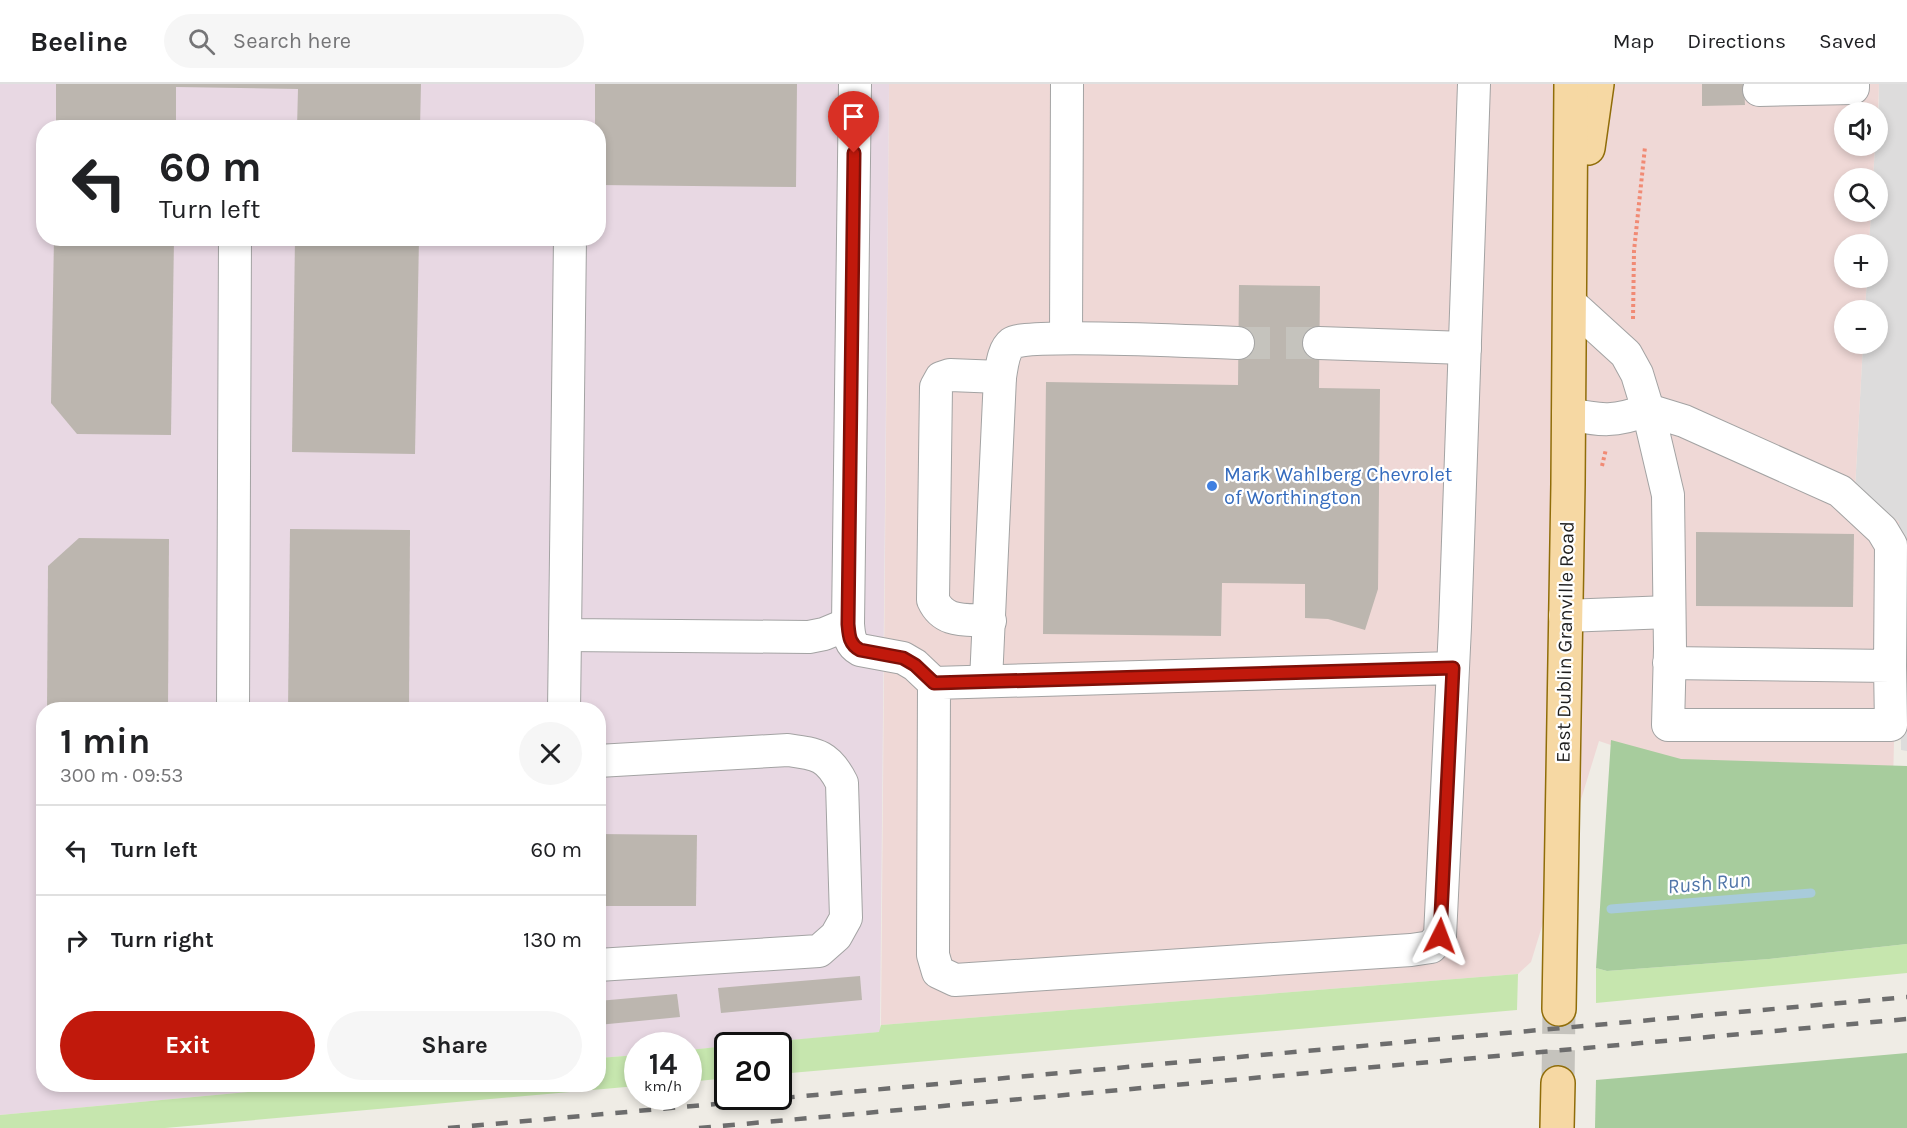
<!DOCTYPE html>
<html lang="en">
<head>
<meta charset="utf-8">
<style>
	body { margin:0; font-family:Karla,sans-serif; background:#f6f6f6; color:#202124; height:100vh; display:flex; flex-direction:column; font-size:22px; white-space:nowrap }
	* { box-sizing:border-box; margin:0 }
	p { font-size:20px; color:#757577 }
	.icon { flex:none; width:33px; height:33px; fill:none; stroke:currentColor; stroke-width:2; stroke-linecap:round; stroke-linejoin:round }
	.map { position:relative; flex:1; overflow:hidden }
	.side { position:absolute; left:36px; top:618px; width:570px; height:390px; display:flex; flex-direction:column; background:#fff; border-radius:24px; box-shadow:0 3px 9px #0003 }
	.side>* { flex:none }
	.banner { position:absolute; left:36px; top:36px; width:570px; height:126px; border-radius:24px; box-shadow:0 3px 9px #0003; background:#fff; color:#202124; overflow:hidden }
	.buttons { position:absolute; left:1834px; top:18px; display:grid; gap:12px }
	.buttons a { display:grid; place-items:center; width:54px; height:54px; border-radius:50%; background:#fff; box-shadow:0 3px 9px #0003; font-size:30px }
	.speed { position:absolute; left:624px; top:948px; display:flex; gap:12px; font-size:30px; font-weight:700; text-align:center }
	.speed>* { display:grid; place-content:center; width:78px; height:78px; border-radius:50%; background:#fff; box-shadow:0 3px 9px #0003; line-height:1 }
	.speed small { font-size:15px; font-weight:400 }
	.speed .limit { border:3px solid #111; border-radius:9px; background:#fff; color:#111 }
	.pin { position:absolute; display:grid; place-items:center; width:51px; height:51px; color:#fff; margin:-62px -26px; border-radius:50% 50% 50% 0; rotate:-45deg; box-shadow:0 0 6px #0007 }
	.pin .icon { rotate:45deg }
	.me { position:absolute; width:66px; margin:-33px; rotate:3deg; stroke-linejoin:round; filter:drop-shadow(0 0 4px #0008) }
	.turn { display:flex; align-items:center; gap:21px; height:126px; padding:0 24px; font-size:27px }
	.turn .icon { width:78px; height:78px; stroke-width:2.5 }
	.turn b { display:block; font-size:42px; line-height:51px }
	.round { display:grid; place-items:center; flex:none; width:63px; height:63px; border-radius:32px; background:#f6f6f6 }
	.overview { display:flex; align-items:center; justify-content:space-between; height:102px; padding:0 24px }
	h1 { font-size:36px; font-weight:700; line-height:45px }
	.button { display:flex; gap:12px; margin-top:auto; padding:12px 24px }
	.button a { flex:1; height:69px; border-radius:36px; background:#c1190c; color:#fff; font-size:24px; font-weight:700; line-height:69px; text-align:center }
	.button a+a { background:#f6f6f6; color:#202124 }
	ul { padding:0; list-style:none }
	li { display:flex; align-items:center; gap:18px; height:90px; padding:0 24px; border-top:2px solid #e0e0e0 }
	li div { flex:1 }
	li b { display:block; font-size:22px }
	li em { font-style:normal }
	header { display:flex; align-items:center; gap:36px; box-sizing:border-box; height:84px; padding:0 30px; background:#fff; border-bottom:2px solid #e0e0e0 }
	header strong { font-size:28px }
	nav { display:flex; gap:33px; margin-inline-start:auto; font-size:21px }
	.search { width:420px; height:54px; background:#f6f6f6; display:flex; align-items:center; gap:15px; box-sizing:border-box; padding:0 21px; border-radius:33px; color:#757577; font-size:22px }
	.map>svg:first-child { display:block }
</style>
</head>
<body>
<header>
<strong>Beeline</strong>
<div class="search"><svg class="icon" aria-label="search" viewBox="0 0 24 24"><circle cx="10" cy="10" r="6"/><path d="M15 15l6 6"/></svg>Search here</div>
<nav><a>Map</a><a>Directions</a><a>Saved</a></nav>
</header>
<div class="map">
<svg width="1907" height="1044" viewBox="0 0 1907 1044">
	<rect width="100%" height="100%" fill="#efece5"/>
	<!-- residential -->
	<polygon fill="#dddcdc" points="1879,0 1907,0 1907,667 1901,666 1899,438 1855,405 1863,260 1878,260 1878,226 1865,226 1867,194 1878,194 1878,160 1869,160 1871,128 1878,128 1878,94 1873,94 1875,62 1878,62"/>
	<!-- commercial -->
	<polygon fill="#efd8d6" points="889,0 1879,0 1878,28 1845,28 1845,62 1875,62 1873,94 1845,94 1845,128 1871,128 1869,160 1845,160 1845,194 1867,194 1865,226 1845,226 1845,260 1863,260 1855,405 1899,438 1893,701 1682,685 1599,657 1531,878 1518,890 881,941"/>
	<!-- industrial -->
	<path fill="#e8d8e3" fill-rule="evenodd" d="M0 0H889L880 948 689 966 688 962H638L637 971 599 974 598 626H44V1000L324 1001 0 1031ZM44 44H598V154H44Z"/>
	<!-- grass -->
	<g fill="#c6e6ae">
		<polygon points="1907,860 1907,889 1596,919 1596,884 1607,887 1769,875"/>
		<polygon points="1518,890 1517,926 779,990 778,962 733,961 879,948 881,941"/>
		<polygon points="727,962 727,994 689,998 689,966"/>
		<polygon points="637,971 637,1002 165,1044 0,1044 0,1031 324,1001 598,1000 599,974"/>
	</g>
	<!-- forest -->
	<g fill="#a7cc9d">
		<polygon points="1611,656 1681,675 1907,682 1907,860 1769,875 1607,887 1596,884"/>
		<polygon points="1907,969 1907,1044 1595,1044 1596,996"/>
	</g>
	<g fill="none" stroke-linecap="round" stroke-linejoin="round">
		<!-- stream -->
		<polyline stroke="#a8cbda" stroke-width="9" points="1611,825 1811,809"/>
	</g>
	<!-- building -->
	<g fill="#bcb6af">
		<polygon points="56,0 421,0 420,44 297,44 298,5 176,3 176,44 56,44"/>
		<polygon points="595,0 797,0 796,103 598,101 598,44 595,44"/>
		<polygon points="1702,0 1744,0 1745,21 1702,22"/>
		<polygon points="54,154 174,154 171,351 77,350 51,319"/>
		<polygon points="295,154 419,154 415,370 292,368"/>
		<polygon points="1239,201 1320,202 1319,304 1380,305 1378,505 1365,546 1328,535 1305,534 1305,500 1222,499 1221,552 1043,550 1046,298 1238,301"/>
		<polygon points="290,445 410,446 409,626 288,626"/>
		<polygon points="1696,448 1854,450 1853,523 1696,522"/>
		<polygon points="79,454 169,455 168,626 47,626 48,482"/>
		<polygon points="598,750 697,751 696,822 598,822"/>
		<polygon points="860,892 862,916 721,929 718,904"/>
		<polygon points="677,910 680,933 598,941 598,917"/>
	</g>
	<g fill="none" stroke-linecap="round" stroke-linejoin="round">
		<!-- minor-tunnel -->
		<polyline stroke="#c5c3bd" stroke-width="32" stroke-dasharray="32 16" stroke-linecap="butt" points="1238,259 1319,259"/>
		<!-- major-tunnel -->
		<polyline stroke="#c5c3bd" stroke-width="33" stroke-dasharray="33 16" stroke-linecap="butt" points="1558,999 1559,925"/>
		<!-- minor casing -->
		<g stroke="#a3a3a3" stroke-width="34">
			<g id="minor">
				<polyline points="1759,6 1853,4 1853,0"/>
				<path d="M570 154 565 551 809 553 824 550 848 540C849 551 849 560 860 566L903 574 915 581 934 599"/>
				<polyline points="1066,254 1067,0"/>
				<polyline points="1319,259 1465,264"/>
				<path d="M1568 330C1602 337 1615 338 1648 326L1637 290 1626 270 1570 219"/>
				<polyline points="1565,532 1669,528"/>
				<path d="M990 537C966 535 944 540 933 516L936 303 941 294 950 291 1000 293"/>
				<polyline points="848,540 855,0"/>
				<polyline points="1669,579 1890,582 1891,641 1668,641 1670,565 1668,411 1648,326 1684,337 1840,407 1882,446 1891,461 1890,582"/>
				<polyline points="1453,584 934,599 933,871 938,888 955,896 1411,866 1431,863 1440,852 1455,543 1474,0"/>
				<path d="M986 597 1000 293C1002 282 1003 266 1012 259 1025 249 1209 258 1238 259"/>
				<polyline points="233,626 235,154"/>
				<polyline points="564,626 565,551"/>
				<path d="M598 677 788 666C817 670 828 671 842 699L846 834 836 852 819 867 598 881"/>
			</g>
		</g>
		<!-- major casing -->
		<g stroke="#906d09" stroke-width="36">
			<g id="major">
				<polyline points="1588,64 1597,0"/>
				<polyline points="1559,925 1568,400 1571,0"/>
				<polyline points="1557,1044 1558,999"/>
			</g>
		</g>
		<!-- path -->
		<g stroke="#f18a74" stroke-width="4" stroke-dasharray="3 3" stroke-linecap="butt">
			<polyline points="1633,235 1634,167 1645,63"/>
			<polyline points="1602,382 1606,365"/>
		</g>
		<!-- minor -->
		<use href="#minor" stroke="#fff" stroke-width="32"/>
		<!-- major -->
		<use href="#major" stroke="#f6d8a3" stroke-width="33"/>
		<!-- rail -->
		<g stroke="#6d6d6d" stroke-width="4.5" stroke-dasharray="12 12" stroke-linecap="butt">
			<polyline points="448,1044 1907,913"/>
			<polyline points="699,1044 1907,935"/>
		</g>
	</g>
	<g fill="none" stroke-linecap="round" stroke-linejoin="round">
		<!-- route casing -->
		<g stroke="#7d1008" stroke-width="15">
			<path id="route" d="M854 69 848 540C849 551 849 560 860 566L903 574 915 581 934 599 1453 584 1440 852"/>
		</g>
		<!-- route -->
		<use href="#route" stroke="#c1190c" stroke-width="10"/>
	</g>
	<!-- markers -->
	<circle fill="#3f7fe0" stroke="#fff" stroke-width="2" cx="1212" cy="402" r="6"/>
	<g text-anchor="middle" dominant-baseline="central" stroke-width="4.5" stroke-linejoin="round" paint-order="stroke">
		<!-- shop labels -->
		<g font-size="20" fill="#366cbe" stroke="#fff" text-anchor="start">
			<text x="1224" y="390">Mark Wahlberg Chevrolet<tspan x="1224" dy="23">of Worthington</tspan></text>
		</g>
		<!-- street labels -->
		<g font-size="20" fill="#1f1f1f" stroke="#fff">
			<text transform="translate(1565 558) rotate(-89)">East Dublin Granville Road</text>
		</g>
		<!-- water labels -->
		<g font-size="21" font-style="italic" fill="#5176a9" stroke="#fff">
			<text transform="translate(1709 799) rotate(-5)">Rush Run</text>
		</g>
	</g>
</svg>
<div class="buttons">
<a><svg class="icon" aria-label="sound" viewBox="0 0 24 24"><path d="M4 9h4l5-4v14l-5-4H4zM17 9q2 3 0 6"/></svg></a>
<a><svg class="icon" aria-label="search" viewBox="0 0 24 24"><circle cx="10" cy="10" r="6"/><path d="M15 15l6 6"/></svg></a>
<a>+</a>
<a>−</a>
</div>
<div class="speed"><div>14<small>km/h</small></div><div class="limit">20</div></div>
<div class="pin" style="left:854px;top:69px;background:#d93025"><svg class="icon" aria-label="arrive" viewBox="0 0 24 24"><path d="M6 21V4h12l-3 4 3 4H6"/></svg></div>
<svg class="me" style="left:1440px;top:852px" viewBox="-20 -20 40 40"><path d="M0-17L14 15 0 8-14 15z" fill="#c1190c" stroke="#fff" stroke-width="4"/></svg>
<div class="banner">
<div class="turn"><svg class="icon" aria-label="left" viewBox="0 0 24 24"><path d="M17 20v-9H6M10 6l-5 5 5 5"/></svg><div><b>60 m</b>Turn left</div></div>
</div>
<section class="side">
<div class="overview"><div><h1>1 min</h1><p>300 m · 09:53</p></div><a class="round"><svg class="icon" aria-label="close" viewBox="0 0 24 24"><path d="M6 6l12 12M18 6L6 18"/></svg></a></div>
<ul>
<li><svg class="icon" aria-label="left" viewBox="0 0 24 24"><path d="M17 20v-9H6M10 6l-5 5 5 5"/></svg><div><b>Turn left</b></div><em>60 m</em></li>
<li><svg class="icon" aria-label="right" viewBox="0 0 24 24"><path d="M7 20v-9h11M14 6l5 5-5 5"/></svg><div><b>Turn right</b></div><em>130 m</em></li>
</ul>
<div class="button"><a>Exit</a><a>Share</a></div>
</section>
</div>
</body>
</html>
